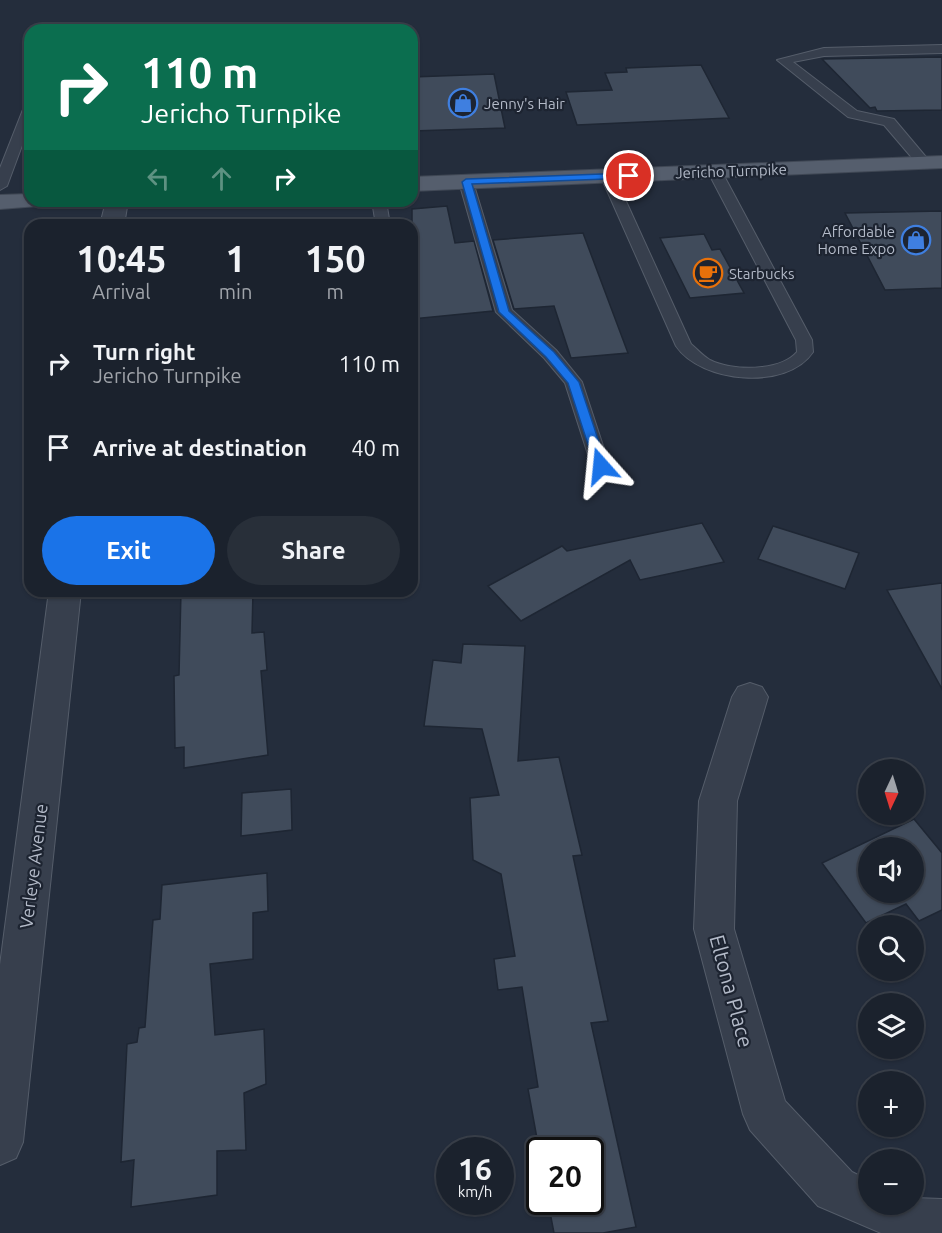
<!DOCTYPE html>
<html lang="en">
<head>
<meta charset="utf-8">
<style>
	body { margin:0; font-family:Ubuntu,sans-serif; background:#282f39; color:#f1f3f6; height:100vh; display:flex; flex-direction:column; font-size:22px; white-space:nowrap }
	* { box-sizing:border-box; margin:0 }
	p { font-size:20px; color:#a0a4aa }
	.icon { flex:none; width:33px; height:33px; fill:none; stroke:currentColor; stroke-width:2; stroke-linecap:round; stroke-linejoin:round }
	.map { position:relative; flex:1; overflow:hidden }
	.drawer { position:absolute; left:24px; top:219px; width:394px; height:378px; display:flex; flex-direction:column; background:#1b222d; border-radius:18px; box-shadow:0 2px 4px #0004,0 0 0 2px #393f49 }
	.drawer>* { flex:none }
	.guide { position:absolute; left:24px; top:24px; width:394px; height:183px; border-radius:18px; box-shadow:0 2px 4px #0004,0 0 0 2px #393f49; background:#0b6e4f; color:#fff; overflow:hidden }
	.needle { width:39px; rotate:184deg }
	.buttons { position:absolute; left:858px; top:759px; display:grid; gap:12px }
	.buttons a { display:grid; place-items:center; width:66px; height:66px; border-radius:50%; background:#1b222d; box-shadow:0 2px 4px #0004,0 0 0 2px #393f49; font-size:30px }
	.speed { position:absolute; left:436px; top:1137px; display:flex; gap:12px; font-size:30px; font-weight:700; text-align:center }
	.speed>* { display:grid; place-content:center; width:78px; height:78px; border-radius:50%; background:#1b222d; box-shadow:0 2px 4px #0004,0 0 0 2px #393f49; line-height:1 }
	.speed small { font-size:15px; font-weight:400 }
	.speed .limit { border:3px solid #111; border-radius:9px; background:#fff; color:#111 }
	.pin { position:absolute; display:grid; place-items:center; width:51px; height:51px; color:#fff; margin:-26px; border:3px solid #fff; border-radius:50%; box-shadow:0 2px 6px #0007 }
	.me { position:absolute; width:66px; margin:-33px; rotate:342deg; stroke-linejoin:round; filter:drop-shadow(0 0 4px #0008) }
	.turn { display:flex; align-items:center; gap:21px; height:126px; padding:0 18px; font-size:27px }
	.turn .icon { width:78px; height:78px; stroke-width:2.5 }
	.turn b { display:block; font-size:42px; line-height:51px }
	.lanes { display:flex; align-items:center; height:57px; padding:0 18px; background:#0003; justify-content:center; gap:30px; direction:ltr }
	.lanes .off { opacity:.35 }
	.eta { display:flex; justify-content:space-evenly; align-items:center; height:102px; text-align:center }
	.eta b { font-size:36px; font-weight:600; line-height:42px }
	.button { display:flex; gap:12px; margin-top:auto; padding:12px 18px }
	.button a { flex:1; height:69px; border-radius:36px; background:#1a73e8; color:#fff; font-size:24px; font-weight:600; line-height:69px; text-align:center }
	.button a+a { background:#282f39; color:#f1f3f6 }
	ul { padding:0; list-style:none }
	li { display:flex; align-items:center; gap:18px; height:84px; padding:0 18px }
	li div { flex:1 }
	li b { display:block; font-size:22px }
	li em { font-style:normal }
	.map>svg:first-child { display:block }
</style>
</head>
<body>
<div class="map">
<svg width="942" height="1233" viewBox="0 0 942 1233">
	<rect width="100%" height="100%" fill="#242d3c"/>
	<!-- building -->
	<g fill="#404b5b" stroke="#1e2633" stroke-width="1.5" fill-rule="evenodd">
		<polygon points="942,57 942,110 877,111 875,107 870,108 822,59"/>
		<polygon points="701,65 729,118 577,125 566,92 612,90 605,73 627,72 626,68"/>
		<polygon points="494,74 505,128 412,131 412,77"/>
		<polygon points="447,206 455,243 474,241 493,311 412,319 412,209"/>
		<polygon points="942,211 942,288 885,290 845,213"/>
		<polygon points="583,233 628,353 571,358 554,306 514,309 493,240"/>
		<polygon points="704,234 712,250 720,249 744,293 690,298 660,238"/>
		<polygon points="702,523 724,562 640,580 630,560 521,621 488,586 562,546 567,551"/>
		<polygon points="773,526 859,553 845,589 758,559"/>
		<polygon points="942,583 942,689 887,590"/>
		<polygon points="181,591 253,591 252,633 264,632 267,670 261,671 268,755 184,768 184,747 175,748 174,676 179,675"/>
		<polygon points="463,644 525,646 518,761 559,757 582,855 573,856 608,1021 591,1023 636,1227 603,1233 554,1233 548,1202 591,1202 591,1150 540,1150 540,1155 528,1089 538,1087 522,987 498,990 494,959 515,956 501,874 473,860 470,798 499,795 482,729 424,726 433,660 461,663"/>
		<polygon points="291,789 292,830 241,836 242,793"/>
		<path d="M914 819 942 853V910L919 921 906 904 866 923 822 863ZM868 848H914V892H868Z"/>
		<polygon points="267,873 268,911 253,913 253,959 210,964 215,1035 264,1029 266,1084 244,1093 246,1150 217,1151 217,1195 131,1207 134,1160 121,1162 127,1044 137,1042 139,1028 145,1027 153,920 160,919 162,885"/>
	</g>
	<g fill="none" stroke-linecap="round" stroke-linejoin="round">
		<!-- service casing -->
		<g stroke="#555d6a" stroke-width="2">
			<g id="service">
				<polygon points="942,45 942,53 824,56 793,62 857,111 894,119 931,163 924,167 919,166 884,125 848,117 777,60 824,48"/>
				<polygon points="30,103 30,124 7,186 0,190 0,168 24,107"/>
				<path d="M715 168 722 172 812 340 813 352C787 391 701 383 676 346L601 177 608 173 615 177 691 344C697 349 703 356 710 360 731 371 780 372 797 352L796 340 708 172Z"/>
				<polygon points="466,178 473,182 512,310 556,350 582,382 610,467 608,471 594,471 592,467 565,383 544,358 496,312 459,182"/>
				<polygon points="372,201 386,201 390,225 376,225"/>
			</g>
		</g>
		<!-- minor casing -->
		<g stroke="#555d6a" stroke-width="2">
			<g id="minor">
				<polygon points="106,201 128,201 124,225 100,225"/>
				<polygon points="49,591 81,591 23,1142 16,1158 0,1165 0,965"/>
				<polygon points="750,683 762,687 768,697 737,801 734,929 785,1101 852,1172 868,1180 868,1204 914,1204 914,1198 942,1199 942,1233 881,1233 818,1206 750,1130 743,1114 694,929 699,801 732,697 738,687"/>
			</g>
		</g>
		<!-- primary casing -->
		<g stroke="#404855" stroke-width="2">
			<g id="primary">
				<polygon points="942,156 942,168 412,191 412,177"/>
				<polygon points="30,194 30,201 41,201 38,206 0,209 0,195"/>
			</g>
		</g>
		<!-- service -->
		<use href="#service" fill="#373f4d" fill-rule="evenodd"/>
		<!-- minor -->
		<use href="#minor" fill="#373f4d" fill-rule="evenodd"/>
		<!-- primary -->
		<use href="#primary" fill="#555e6d" fill-rule="evenodd"/>
	</g>
	<!-- route -->
	<polygon fill="#1a73e8" stroke="#114b97" stroke-width="1.5" points="629,173 632,174 632,178 472,184 509,311 554,352 579,382 607,466 601,471 595,466 568,383 546,357 499,312 462,182 466,179"/>
	<!-- icons -->
	<defs>
		<g id="shop-ring" transform="scale(1.5)"><circle r="9.5" fill="#1d2431" stroke="#3f7fe0" stroke-width="1.5"/><path d="M-5-2.5h2.3a2.7 3.5 0 0 1 5.4 0H5L5.5 6h-11ZM-1.5-2.5h3a1.5 2.3 0 0 0-3 0Z" fill="#3f7fe0"/></g>
		<g id="cafe-ring" transform="scale(1.5)"><circle r="9.5" fill="#1d2431" stroke="#e8710a" stroke-width="1.5"/><path d="M-5.5-4.5H6V0H3Q3 3.5 0 3.5H-2.5Q-5.5 3.5-5.5 0ZM3-3.2v2h1.7v-2ZM-6 4.5H4V6H-6Z" fill="#e8710a"/></g>
	</defs>
	<g fill-rule="evenodd">
		<use href="#shop-ring" x="463" y="103"/>
		<use href="#shop-ring" x="916" y="240"/>
		<use href="#cafe-ring" x="708" y="273"/>
	</g>
	<g text-anchor="middle" dominant-baseline="central" stroke-width="4.5" stroke-linejoin="round" paint-order="stroke">
		<!-- far-poi labels -->
		<g font-size="15" fill="#b3bac8" stroke="#1d2431" text-anchor="start">
			<text x="484" y="103">Jenny's Hair</text>
			<text x="895" y="231" text-anchor="end">Affordable<tspan x="895" dy="17">Home Expo</tspan></text>
			<text x="729" y="273">Starbucks</text>
		</g>
		<!-- far-street labels -->
		<g font-size="15" fill="#b3bac8" stroke="#1d2431">
			<text transform="translate(731 171) rotate(-2)">Jericho Turnpike</text>
		</g>
		<!-- street labels -->
		<g font-size="18" fill="#b3bac8" stroke="#1d2431">
			<text transform="translate(33 866) rotate(-83)">Verleye Avenue</text>
		</g>
		<!-- near-street labels -->
		<g font-size="21" fill="#b3bac8" stroke="#1d2431">
			<text transform="translate(732 991) rotate(75)">Eltona Place</text>
		</g>
	</g>
</svg>
<div class="buttons">
<a><svg class="needle" viewBox="-14 -14 28 28"><path d="M0-13l5 13h-10z" fill="#e53935"/><path d="M0 13l5-13h-10z" fill="#a0a4aa"/></svg></a>
<a><svg class="icon" aria-label="sound" viewBox="0 0 24 24"><path d="M4 9h4l5-4v14l-5-4H4zM17 9q2 3 0 6"/></svg></a>
<a><svg class="icon" aria-label="search" viewBox="0 0 24 24"><circle cx="10" cy="10" r="6"/><path d="M15 15l6 6"/></svg></a>
<a><svg class="icon" aria-label="layers" viewBox="0 0 24 24"><path d="M12 4l9 5-9 5-9-5zM3 14l9 5 9-5"/></svg></a>
<a>+</a>
<a>−</a>
</div>
<div class="speed"><div>16<small>km/h</small></div><div class="limit">20</div></div>
<div class="pin" style="left:629px;top:176px;background:#d93025"><svg class="icon" aria-label="arrive" viewBox="0 0 24 24"><path d="M6 21V4h12l-3 4 3 4H6"/></svg></div>
<svg class="me" style="left:601px;top:466px" viewBox="-20 -20 40 40"><path d="M0-17L14 15 0 8-14 15z" fill="#1a73e8" stroke="#fff" stroke-width="4"/></svg>
<div class="guide">
<div class="turn"><svg class="icon" aria-label="right" viewBox="0 0 24 24"><path d="M7 20v-9h11M14 6l5 5-5 5"/></svg><div><b>110 m</b>Jericho Turnpike</div></div>
<div class="lanes"><svg class="icon off" aria-label="left" viewBox="0 0 24 24"><path d="M17 20v-9H6M10 6l-5 5 5 5"/></svg><svg class="icon off" aria-label="ahead" viewBox="0 0 24 24"><path d="M12 20V5M6 11l6-6 6 6"/></svg><svg class="icon" aria-label="right" viewBox="0 0 24 24"><path d="M7 20v-9h11M14 6l5 5-5 5"/></svg></div>
</div>
<section class="drawer">
<div class="eta">
<div><b>10:45</b><p>Arrival</p></div>
<div><b>1</b><p>min</p></div>
<div><b>150</b><p>m</p></div>
</div>
<ul>
<li><svg class="icon" aria-label="right" viewBox="0 0 24 24"><path d="M7 20v-9h11M14 6l5 5-5 5"/></svg><div><b>Turn right</b><p>Jericho Turnpike</p></div><em>110 m</em></li>
<li><svg class="icon" aria-label="arrive" viewBox="0 0 24 24"><path d="M6 21V4h12l-3 4 3 4H6"/></svg><div><b>Arrive at destination</b></div><em>40 m</em></li>
</ul>
<div class="button"><a>Exit</a><a>Share</a></div>
</section>
</div>
</body>
</html>
